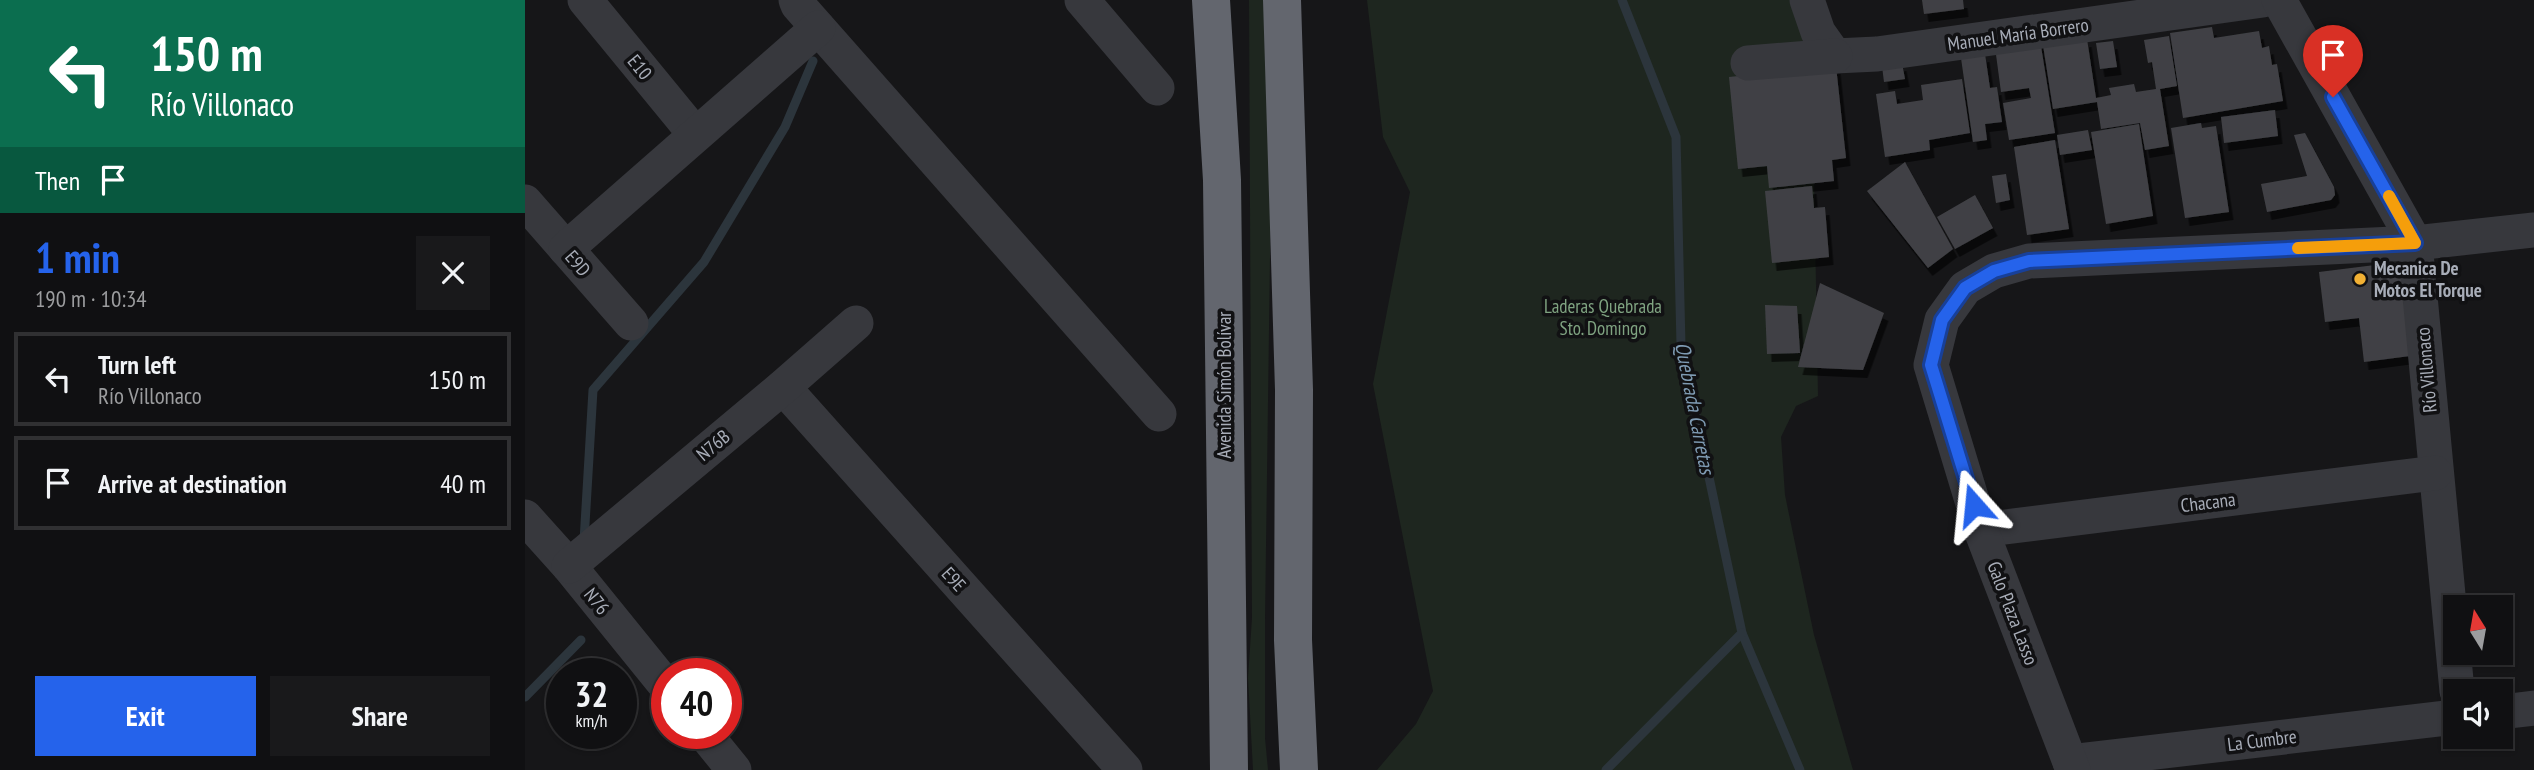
<!DOCTYPE html>
<html lang="en">
<head>
<meta charset="utf-8">
<style>
	body { margin:0; font-family:"PT Sans Narrow",sans-serif; background:#19191b; color:#f1f3f6; height:100vh; display:flex; flex-direction:column; font-size:26px; white-space:nowrap }
	* { box-sizing:border-box; margin:0 }
	p { font-size:23px; color:#9c9d9f }
	.icon { flex:none; width:38px; height:38px; fill:none; stroke:currentColor; stroke-width:2; stroke-linecap:round; stroke-linejoin:round }
	.map { position:relative; flex:1; overflow:hidden }
	.side { display:flex; flex-direction:column; background:#101012; width:525px }
	.side>* { flex:none }
	.top-card { background:#0b6e4f; color:#fff; overflow:hidden }
	.needle { width:46px; rotate:349deg }
	.tools { position:absolute; left:1918px; top:595px; display:grid; gap:14px }
	.tools a { display:grid; place-items:center; width:70px; height:70px; border-radius:0px; background:#101012; box-shadow:0 2px 5px #0004,0 0 0 2px #303032; font-size:35px }
	.speed { position:absolute; left:21px; top:658px; display:flex; gap:14px; font-size:35px; font-weight:700; text-align:center }
	.speed>* { display:grid; place-content:center; width:91px; height:91px; border-radius:50%; background:#101012; box-shadow:0 2px 5px #0004,0 0 0 2px #303032; line-height:1 }
	.speed small { font-size:18px; font-weight:400 }
	.speed .limit { border:10px solid #d22; background:#fff; color:#111 }
	.pin { position:absolute; display:grid; place-items:center; width:60px; height:60px; color:#fff; margin:-72px -30px; border-radius:50% 50% 50% 0; rotate:-45deg; box-shadow:0 0 7px #0007 }
	.pin .icon { rotate:45deg }
	.me { position:absolute; width:77px; margin:-38px; rotate:342deg; stroke-linejoin:round; filter:drop-shadow(0 0 5px #0008) }
	.turn { display:flex; align-items:center; gap:24px; height:147px; padding:0 35px; font-size:32px }
	.turn .icon { width:91px; height:91px; stroke-width:2.5 }
	.turn b { display:block; font-size:49px; line-height:60px }
	.then { display:flex; align-items:center; height:66px; padding:0 35px; background:#0003; gap:14px; font-size:26px }
	.round { display:grid; place-items:center; flex:none; width:74px; height:74px; border-radius:0px; background:#19191b }
	.headline { display:flex; align-items:center; justify-content:space-between; height:119px; padding:0 35px }
	h1 { font-size:42px; font-weight:700; line-height:52px; color:#2563eb }
	.cta { display:flex; gap:14px; margin-top:auto; padding:14px 35px }
	.cta a { flex:1; height:80px; border-radius:0px; background:#2563eb; color:#fff; font-size:28px; font-weight:700; line-height:80px; text-align:center }
	.cta a+a { background:#19191b; color:#f1f3f6 }
	ul { padding:0; list-style:none }
	li { display:flex; align-items:center; gap:21px; height:94px; margin:0 14px 10px; padding:0 21px; border:4px solid #303032; border-radius:0px }
	li div { flex:1 }
	li b { display:block; font-size:26px }
	li em { font-style:normal }
	main { display:flex; flex:1; min-height:0 }
	.map>svg:first-child { display:block }
</style>
</head>
<body>
<main>
<section class="side">
<div class="top-card">
<div class="turn"><svg class="icon" aria-label="left" viewBox="0 0 24 24"><path d="M17 20v-9H6M10 6l-5 5 5 5"/></svg><div><b>150 m</b>Río Villonaco</div></div>
<div class="then">Then<svg class="icon" aria-label="arrive" viewBox="0 0 24 24"><path d="M6 21V4h12l-3 4 3 4H6"/></svg></div>
</div>
<div class="headline"><div><h1>1 min</h1><p>190 m · 10:34</p></div><a class="round"><svg class="icon" aria-label="close" viewBox="0 0 24 24"><path d="M6 6l12 12M18 6L6 18"/></svg></a></div>
<ul>
<li><svg class="icon" aria-label="left" viewBox="0 0 24 24"><path d="M17 20v-9H6M10 6l-5 5 5 5"/></svg><div><b>Turn left</b><p>Río Villonaco</p></div><em>150 m</em></li>
<li><svg class="icon" aria-label="arrive" viewBox="0 0 24 24"><path d="M6 21V4h12l-3 4 3 4H6"/></svg><div><b>Arrive at destination</b></div><em>40 m</em></li>
</ul>
<div class="cta"><a>Exit</a><a>Share</a></div>
</section>
<div class="map">
<svg width="2009" height="770" viewBox="0 0 2009 770">
	<defs>
		<filter id="shadow"><feDropShadow dx="4.5" dy="8" stdDeviation="0" flood-color="#0009"/></filter>
	</defs>
	<rect width="100%" height="100%" fill="#161618"/>
	<!-- green -->
	<g fill="#1e261f">
		<polygon points="724,0 738,0 742,39 746,185 740,619 740,738 743,770 728,770 723,678 727,618"/>
		<polygon points="842,0 1298,0 1289,175 1293,396 1271,406 1256,437 1260,495 1289,635 1328,770 852,770 891,724 908,691 848,384 885,192 858,137"/>
	</g>
	<g fill="none" stroke-linecap="round" stroke-linejoin="round">
		<!-- stream -->
		<g stroke="#2c353c" stroke-width="9">
			<polyline points="1097,0 1151,137 1156,345 1217,633 1275,770"/>
			<polyline points="59,541 68,390 179,262 260,127 288,61"/>
			<polyline points="0,697 56,640"/>
			<polyline points="1081,770 1217,633"/>
		</g>
	</g>
	<!-- building -->
	<g fill="#404145" filter="url(#shadow)">
		<polygon points="1397,0 1438,0 1439,9 1399,14"/>
		<polygon points="1687,27 1689,38 1734,31 1737,48 1744,46 1747,65 1752,64 1758,101 1658,118 1645,33"/>
		<polygon points="1644,36 1652,86 1635,89 1644,146 1620,150 1615,123 1576,129 1572,102 1528,109 1518,45 1562,39 1571,98 1586,95 1584,88 1609,84 1611,92 1631,89 1627,62 1623,63 1619,40"/>
		<polygon points="1515,40 1530,133 1484,140 1478,103 1506,98 1504,88 1476,92 1470,47"/>
		<polygon points="1588,41 1592,67 1575,69 1571,43"/>
		<polygon points="1460,54 1465,88 1472,87 1477,122 1460,124 1462,140 1448,142 1436,58"/>
		<polygon points="1377,63 1380,79 1359,82 1357,66"/>
		<polygon points="1311,66 1321,158 1307,160 1309,181 1244,188 1242,166 1213,169 1204,77"/>
		<polygon points="1437,79 1445,133 1404,140 1405,150 1360,157 1351,94 1370,91 1372,104 1398,100 1396,85"/>
		<polygon points="1750,110 1753,136 1699,143 1696,117"/>
		<polygon points="1676,123 1677,128 1691,126 1704,212 1660,218 1646,128"/>
		<polygon points="1614,124 1628,216 1581,224 1566,132"/>
		<polygon points="1563,130 1567,150 1535,155 1532,135"/>
		<polygon points="1780,133 1809,187 1810,195 1806,200 1742,212 1736,184 1782,176 1769,135"/>
		<polygon points="1530,140 1544,229 1502,235 1489,147"/>
		<polygon points="1380,162 1428,249 1403,268 1342,191"/>
		<polygon points="1481,174 1485,200 1471,203 1467,176"/>
		<polygon points="1287,186 1289,208 1300,207 1304,257 1247,263 1240,191"/>
		<polygon points="1450,195 1468,228 1430,249 1412,217"/>
		<polygon points="1874,262 1885,356 1839,362 1834,318 1800,322 1794,272"/>
		<polygon points="1295,283 1359,313 1338,370 1273,367"/>
		<polygon points="1240,305 1272,306 1275,353 1242,354"/>
	</g>
	<g fill="none" stroke-linecap="round" stroke-linejoin="round">
		<!-- minor -->
		<g stroke="#37383d" stroke-width="35">
			<polyline points="60,0 170,134"/>
			<polyline points="271,0 273,5 634,414"/>
			<polyline points="557,0 632,88"/>
			<polyline points="1282,0 1293,32 1310,56 1352,54 1738,0"/>
			<polyline points="1754,0 1890,243 1932,691"/>
			<polyline points="1223,63 1310,56"/>
			<polyline points="0,202 106,323"/>
			<polyline points="41,249 293,28"/>
			<polyline points="258,387 600,770"/>
			<polyline points="0,517 44,566 142,687"/>
			<polyline points="1456,530 1910,473"/>
			<polyline points="44,566 258,387 331,323"/>
			<polyline points="1976,712 2009,708"/>
			<polyline points="179,733 209,770"/>
			<polyline points="1545,762 1930,717"/>
			<polyline points="1548,770 1456,530 1406,365 1417,320 1440,288 1469,271 1504,261 1890,243 2009,230"/>
		</g>
		<!-- highway -->
		<g stroke="#63666e" stroke-width="38">
			<polyline points="686,0 697,180 704,770"/>
			<polyline points="757,0 769,390 768,640 774,770"/>
		</g>
	</g>
	<g fill="none" stroke-linecap="round" stroke-linejoin="round">
		<!-- route casing -->
		<g stroke="#184099" stroke-width="18">
			<polyline id="route" points="1449,505 1406,365 1417,320 1440,288 1469,271 1504,261 1890,243 1808,97"/>
		</g>
		<!-- route -->
		<use href="#route" stroke="#2563eb" stroke-width="12"/>
		<!-- slow -->
		<polyline stroke="#f59e0b" stroke-width="12" points="1773,248 1890,243 1864,196"/>
	</g>
	<!-- markers -->
	<circle fill="#f2b134" stroke="#111113" stroke-width="2.5" cx="1835" cy="279" r="7"/>
	<g text-anchor="middle" dominant-baseline="central" stroke-width="7" stroke-linejoin="round" paint-order="stroke">
		<!-- street labels -->
		<g font-size="19" fill="#a8adb8" stroke="#111113">
			<text transform="translate(1493 34) rotate(-8)">Manuel María Borrero</text>
			<text transform="translate(115 67) rotate(51)">E10</text>
			<text transform="translate(53 263) rotate(49)">E9D</text>
			<text transform="translate(1901 370) rotate(-95)">Río Villonaco</text>
			<text transform="translate(699 385) rotate(-90)">Avenida Simón Bolívar</text>
			<text transform="translate(188 445) rotate(-40)">N76B</text>
			<text transform="translate(1683 502) rotate(-7)">Chacana</text>
			<text transform="translate(429 579) rotate(48)">E9E</text>
			<text transform="translate(72 601) rotate(51)">N76</text>
			<text transform="translate(1488 613) rotate(69)">Galo Plaza Lasso</text>
			<text transform="translate(1737 740) rotate(-7)">La Cumbre</text>
		</g>
		<!-- poi labels -->
		<g font-size="19" font-weight="bold" fill="#a8adb8" stroke="#111113" text-anchor="start">
			<text x="1849" y="268">Mecanica De<tspan x="1849" dy="22">Motos El Torque</tspan></text>
		</g>
		<!-- park labels -->
		<g font-size="19" fill="#7fa381" stroke="#111113">
			<text x="1078" y="306">Laderas Quebrada<tspan x="1078" dy="22">Sto. Domingo</tspan></text>
		</g>
		<!-- water labels -->
		<g font-size="21" font-style="italic" fill="#7f9bb3" stroke="#111113">
			<text transform="translate(1170 408) rotate(79)">Quebrada Carretas</text>
		</g>
	</g>
</svg>
<div class="tools">
<a><svg class="needle" viewBox="-14 -14 28 28"><path d="M0-13l5 13h-10z" fill="#e53935"/><path d="M0 13l5-13h-10z" fill="#9c9d9f"/></svg></a>
<a><svg class="icon" aria-label="sound" viewBox="0 0 24 24"><path d="M4 9h4l5-4v14l-5-4H4zM17 9q2 3 0 6"/></svg></a>
</div>
<div class="speed"><div>32<small>km/h</small></div><div class="limit">40</div></div>
<div class="pin" style="left:1808px;top:97px;background:#d93025"><svg class="icon" aria-label="arrive" viewBox="0 0 24 24"><path d="M6 21V4h12l-3 4 3 4H6"/></svg></div>
<svg class="me" style="left:1449px;top:505px" viewBox="-20 -20 40 40"><path d="M0-17L14 15 0 8-14 15z" fill="#2563eb" stroke="#fff" stroke-width="4"/></svg>
</div>
</main>
</body>
</html>
